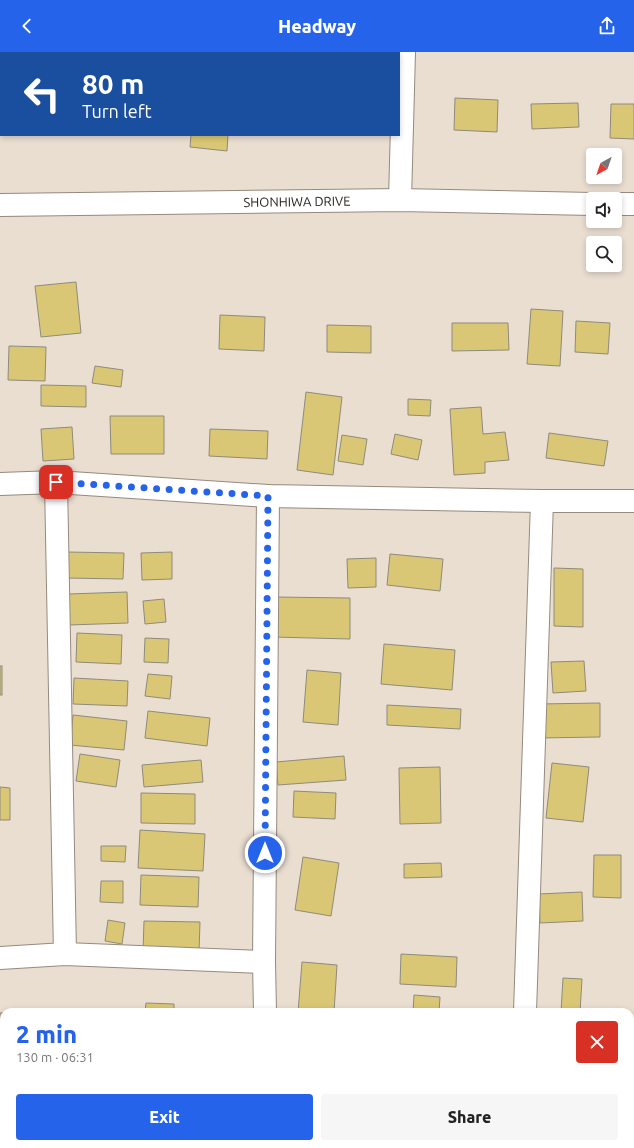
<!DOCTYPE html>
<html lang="en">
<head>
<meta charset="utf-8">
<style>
	body { margin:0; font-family:Ubuntu,sans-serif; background:#f6f6f6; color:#222; height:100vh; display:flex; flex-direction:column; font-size:15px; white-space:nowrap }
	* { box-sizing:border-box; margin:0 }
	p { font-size:13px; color:#767676 }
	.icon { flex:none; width:22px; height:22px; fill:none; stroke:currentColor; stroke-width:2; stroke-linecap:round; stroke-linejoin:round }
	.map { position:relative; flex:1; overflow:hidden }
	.details { position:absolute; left:0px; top:956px; width:634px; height:140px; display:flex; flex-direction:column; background:#fff; border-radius:12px 12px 0 0; box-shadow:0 2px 6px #0003 }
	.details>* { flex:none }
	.top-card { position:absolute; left:0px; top:0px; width:400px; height:84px; box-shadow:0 2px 6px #0003; background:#1a4fa0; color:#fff; overflow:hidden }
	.needle { width:26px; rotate:220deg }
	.fabs { position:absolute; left:586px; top:96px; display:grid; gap:8px }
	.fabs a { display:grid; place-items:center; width:36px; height:36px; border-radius:4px; background:#fff; box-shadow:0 2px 6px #0003; font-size:20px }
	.pin { position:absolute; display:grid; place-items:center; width:34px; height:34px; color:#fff; margin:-17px; border-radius:8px; box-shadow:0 2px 6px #0006 }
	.me { position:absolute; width:44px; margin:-22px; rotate:0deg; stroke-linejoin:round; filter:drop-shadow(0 0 3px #0008) }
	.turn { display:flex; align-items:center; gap:14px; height:84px; padding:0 16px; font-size:18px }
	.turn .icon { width:52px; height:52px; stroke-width:2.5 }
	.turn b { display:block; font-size:28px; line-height:34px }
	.round { display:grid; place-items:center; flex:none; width:42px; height:42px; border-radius:4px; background:#f6f6f6 }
	.head { display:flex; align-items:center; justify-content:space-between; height:68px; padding:0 16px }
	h1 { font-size:24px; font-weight:800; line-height:30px; color:#2563eb }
	.action { display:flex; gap:8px; margin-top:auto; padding:8px 16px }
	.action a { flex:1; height:46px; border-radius:4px; background:#2563eb; color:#fff; font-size:16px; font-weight:800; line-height:46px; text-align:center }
	.action a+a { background:#f6f6f6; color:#222 }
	header { display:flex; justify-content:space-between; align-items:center; height:52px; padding:0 16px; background:#2563eb; color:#fff; font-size:18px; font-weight:800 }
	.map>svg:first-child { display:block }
</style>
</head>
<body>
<header><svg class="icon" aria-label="back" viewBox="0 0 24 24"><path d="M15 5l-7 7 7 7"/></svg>Headway<svg class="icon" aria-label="share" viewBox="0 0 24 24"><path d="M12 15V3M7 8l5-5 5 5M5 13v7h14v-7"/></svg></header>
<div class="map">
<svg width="634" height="1096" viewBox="0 0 634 1096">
	<rect width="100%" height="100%" fill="#eaded1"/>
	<!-- building -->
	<g fill="#dac775" stroke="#8e8b7c">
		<rect x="0" y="7" width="1" height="47"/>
		<polygon points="455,46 498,48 497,80 454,78"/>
		<polygon points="578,51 579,75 532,77 531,52"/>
		<polygon points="611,52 634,52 634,87 610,86"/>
		<polygon points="191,83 228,83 227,99 190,95"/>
		<polygon points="76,230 81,281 41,285 35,234"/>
		<polygon points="531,257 563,259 560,314 527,312"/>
		<polygon points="220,263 265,265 264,299 219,297"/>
		<polygon points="576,269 610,271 608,302 575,300"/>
		<polygon points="452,271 508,271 509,298 452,299"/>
		<polygon points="327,273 371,274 371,301 327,300"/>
		<polygon points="9,294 46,295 45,329 8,328"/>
		<polygon points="95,314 123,318 121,335 92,331"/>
		<polygon points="41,333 86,334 86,355 41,354"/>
		<polygon points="306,340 342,345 333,423 297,418"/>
		<polygon points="408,347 431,348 430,364 408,363"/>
		<polygon points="481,355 483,382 505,380 509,408 485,410 485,421 454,423 450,357"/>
		<polygon points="110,364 164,364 164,402 111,402"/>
		<polygon points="72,375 74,407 43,409 41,377"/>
		<polygon points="210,377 268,379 267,407 209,404"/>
		<polygon points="549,381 608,389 604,414 546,406"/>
		<polygon points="395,382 422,388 418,408 391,402"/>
		<polygon points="342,383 367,387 363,413 338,409"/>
		<polygon points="67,500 124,501 123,527 66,526"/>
		<polygon points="172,500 172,527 142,528 141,501"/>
		<polygon points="390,502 443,507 440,539 387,533"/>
		<polygon points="376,506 376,535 348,536 347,507"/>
		<polygon points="554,516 583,517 583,575 554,574"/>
		<polygon points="127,540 128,571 69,573 68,542"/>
		<polygon points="274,545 350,546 350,587 273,585"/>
		<polygon points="164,547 166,570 145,572 143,549"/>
		<polygon points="77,581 122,583 121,612 76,610"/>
		<polygon points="145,586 169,587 168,611 144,610"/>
		<polygon points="384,592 455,598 452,638 381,632"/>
		<polygon points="584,609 586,639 553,641 551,610"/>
		<rect x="0" y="614" width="2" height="29"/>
		<polygon points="307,618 341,621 338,673 303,670"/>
		<polygon points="148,622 172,624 170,647 145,644"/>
		<polygon points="74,626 128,629 127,654 73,652"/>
		<polygon points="600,651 600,685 538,686 538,652"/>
		<polygon points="387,653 461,657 460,677 387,673"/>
		<polygon points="148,659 210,666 207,694 145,686"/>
		<polygon points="73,663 127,669 124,698 70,693"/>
		<polygon points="80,702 120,708 116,735 76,729"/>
		<polygon points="344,704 346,728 278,733 276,710"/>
		<polygon points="201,708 203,730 144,735 142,713"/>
		<polygon points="552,711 589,715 583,770 546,766"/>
		<polygon points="440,715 441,771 400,772 399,716"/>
		<polygon points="0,735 10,736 10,768 0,768"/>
		<polygon points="294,739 336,741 335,767 293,765"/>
		<polygon points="141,741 195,742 195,772 141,771"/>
		<polygon points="140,778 205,782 203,819 138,816"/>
		<polygon points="101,794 126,794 125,810 101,809"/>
		<polygon points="594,803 621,803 621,846 593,845"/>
		<polygon points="303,805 339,811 331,864 295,858"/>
		<polygon points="441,811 442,825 404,826 404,812"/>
		<polygon points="141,823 199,825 198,855 140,853"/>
		<polygon points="101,829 123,829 123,851 100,850"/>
		<polygon points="582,840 583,869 540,871 539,842"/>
		<polygon points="108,868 125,871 122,892 105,889"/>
		<polygon points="144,869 200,870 199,901 143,900"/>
		<polygon points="401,902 457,905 456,935 400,932"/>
		<polygon points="302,910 337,913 334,960 298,960"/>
		<polygon points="563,926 582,927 580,960 561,960"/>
		<polygon points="414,943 440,945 439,960 413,960"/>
		<polygon points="146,951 174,952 174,960 145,960"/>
		<polygon points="0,961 4,961 4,1022 0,1023"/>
		<polygon points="0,1039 4,1039 4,1092 23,1092 23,1096 0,1096"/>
		<polygon points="34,1092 60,1092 60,1093 34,1094"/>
		<rect x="66" y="1092" width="31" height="4"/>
		<rect x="141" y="1092" width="21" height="4"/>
		<polygon points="329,1092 387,1093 387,1096 329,1096"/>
		<rect x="400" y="1092" width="18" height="4"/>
	</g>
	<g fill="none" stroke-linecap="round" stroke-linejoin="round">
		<!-- minor casing -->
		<g stroke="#958a7d" stroke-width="24">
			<g id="minor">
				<polyline points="400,148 404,0"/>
				<polyline points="56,430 65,902"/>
				<polyline points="0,432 56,430 268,444 542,449 634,449"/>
				<polyline points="0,906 65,902 264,910"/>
				<polyline points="265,960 264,910 268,444"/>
				<polyline points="525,960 542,449"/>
				<polyline points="267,1092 267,1096"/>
				<polyline points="521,1096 521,1092"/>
			</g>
		</g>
		<!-- tertiary casing -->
		<g stroke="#958a7d" stroke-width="24">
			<g id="tertiary">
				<polyline points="615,152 634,152"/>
				<path id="s1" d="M0 153 400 148 593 152"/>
			</g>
		</g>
		<!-- minor -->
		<use href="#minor" stroke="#fff" stroke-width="22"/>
		<!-- tertiary -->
		<use href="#tertiary" stroke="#fff" stroke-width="22"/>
	</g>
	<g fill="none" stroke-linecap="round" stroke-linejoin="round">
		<!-- route -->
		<polyline stroke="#2563eb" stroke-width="7" stroke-dasharray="0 12.6" points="56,430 268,444 265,801"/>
	</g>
	<g text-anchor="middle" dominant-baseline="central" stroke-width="4" stroke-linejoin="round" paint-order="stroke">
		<!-- street labels -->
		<g font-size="13" fill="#221d19" stroke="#fff">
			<text stroke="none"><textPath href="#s1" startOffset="297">SHONHIWA DRIVE</textPath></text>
		</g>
	</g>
</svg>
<div class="fabs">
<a><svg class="needle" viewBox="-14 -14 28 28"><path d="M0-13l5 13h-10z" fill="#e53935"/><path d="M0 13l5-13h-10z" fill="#767676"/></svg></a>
<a><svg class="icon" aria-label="sound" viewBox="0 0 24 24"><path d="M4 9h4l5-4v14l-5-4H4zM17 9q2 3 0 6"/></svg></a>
<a><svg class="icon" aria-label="search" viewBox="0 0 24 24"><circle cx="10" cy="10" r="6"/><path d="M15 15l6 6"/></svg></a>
</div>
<div class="pin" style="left:56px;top:430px;background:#d93025"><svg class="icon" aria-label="arrive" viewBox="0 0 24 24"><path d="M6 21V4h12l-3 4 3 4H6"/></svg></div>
<svg class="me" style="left:265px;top:801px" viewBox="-20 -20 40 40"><circle r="17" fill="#2563eb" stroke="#fff" stroke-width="3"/><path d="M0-11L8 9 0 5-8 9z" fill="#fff"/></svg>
<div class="top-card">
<div class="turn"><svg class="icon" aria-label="left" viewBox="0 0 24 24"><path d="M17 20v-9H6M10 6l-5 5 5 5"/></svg><div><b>80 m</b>Turn left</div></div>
</div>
<section class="details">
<div class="head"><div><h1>2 min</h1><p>130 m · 06:31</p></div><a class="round" style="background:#d93025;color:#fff"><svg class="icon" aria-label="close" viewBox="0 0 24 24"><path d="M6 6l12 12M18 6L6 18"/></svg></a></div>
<div class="action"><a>Exit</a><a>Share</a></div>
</section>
</div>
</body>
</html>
